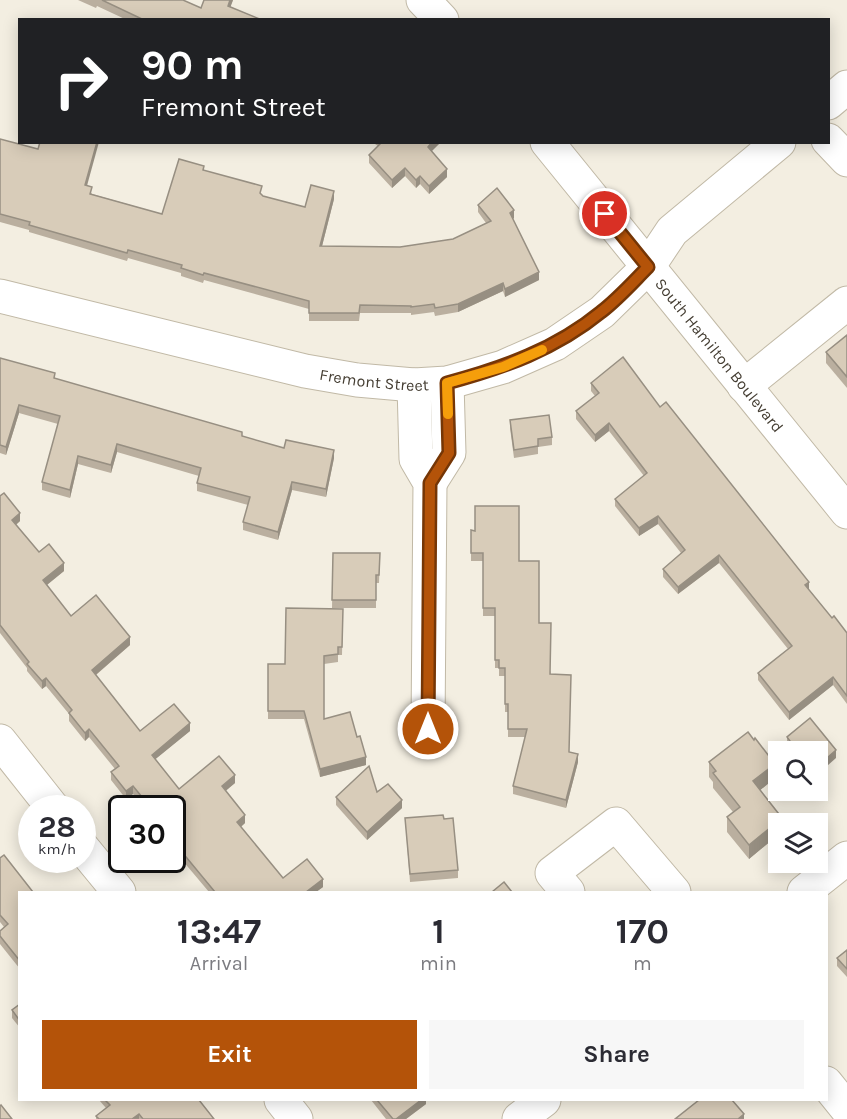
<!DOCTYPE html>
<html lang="en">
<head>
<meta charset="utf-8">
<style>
	body { margin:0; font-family:Karla,sans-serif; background:#f7f7f7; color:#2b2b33; height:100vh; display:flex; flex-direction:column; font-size:22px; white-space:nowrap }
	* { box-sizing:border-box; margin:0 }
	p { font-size:20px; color:#7c7c81 }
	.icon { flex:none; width:33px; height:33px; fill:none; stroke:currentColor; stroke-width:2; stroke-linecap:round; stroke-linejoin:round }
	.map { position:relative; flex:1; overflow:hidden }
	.drawer { position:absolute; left:18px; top:891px; width:810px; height:210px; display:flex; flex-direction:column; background:#fff; border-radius:0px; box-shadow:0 3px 15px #0003 }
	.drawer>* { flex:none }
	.top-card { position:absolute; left:18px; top:18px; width:812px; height:126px; border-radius:0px; box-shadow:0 3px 15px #0003; background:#202124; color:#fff; overflow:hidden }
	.tools { position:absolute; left:768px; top:741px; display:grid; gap:12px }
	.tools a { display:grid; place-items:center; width:60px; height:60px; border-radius:0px; background:#fff; box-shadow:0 3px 15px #0003; font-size:30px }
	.speed { position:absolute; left:18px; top:795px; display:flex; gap:12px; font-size:30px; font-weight:700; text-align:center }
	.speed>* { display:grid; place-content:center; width:78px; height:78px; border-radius:50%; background:#fff; box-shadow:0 3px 15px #0003; line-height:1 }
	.speed small { font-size:15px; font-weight:400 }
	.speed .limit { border:3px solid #111; border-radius:9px; background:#fff; color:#111 }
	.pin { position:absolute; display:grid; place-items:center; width:51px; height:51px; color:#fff; margin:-26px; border:3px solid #fff; border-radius:50%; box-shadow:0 2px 6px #0007 }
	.me { position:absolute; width:66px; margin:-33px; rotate:0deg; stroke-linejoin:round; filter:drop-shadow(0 0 4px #0008) }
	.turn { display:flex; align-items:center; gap:21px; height:126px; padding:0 24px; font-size:27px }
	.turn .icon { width:78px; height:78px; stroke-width:2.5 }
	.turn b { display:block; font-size:42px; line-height:51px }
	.eta { display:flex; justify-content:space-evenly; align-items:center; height:102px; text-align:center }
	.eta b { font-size:36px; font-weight:700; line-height:42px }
	.action { display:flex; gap:12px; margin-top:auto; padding:12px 24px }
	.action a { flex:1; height:69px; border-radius:0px; background:#b45309; color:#fff; font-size:24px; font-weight:700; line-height:69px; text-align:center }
	.action a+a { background:#f7f7f7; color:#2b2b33 }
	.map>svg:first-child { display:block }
</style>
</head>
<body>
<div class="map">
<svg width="847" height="1119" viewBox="0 0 847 1119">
	<rect width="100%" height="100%" fill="#f3eee1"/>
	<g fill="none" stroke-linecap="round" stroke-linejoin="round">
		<!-- minor casing -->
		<g stroke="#c1b9a6" stroke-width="35">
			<g id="minor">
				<polyline points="423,0 442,20"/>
				<polyline points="828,103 847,87"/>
				<polyline points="828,140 847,160"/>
				<path id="s1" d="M547 142 847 512"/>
				<path id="s2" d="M0 296 305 371 357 380 414 385 447 383 503 367 555 344 602 312 648 267 672 231 779 142"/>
				<polyline points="414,385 416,459 430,483 428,729"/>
				<polyline points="744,386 847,303"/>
				<polyline points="430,483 449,453 447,383"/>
				<polyline points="0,741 53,808"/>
				<polyline points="82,847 119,892"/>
				<polyline points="568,892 552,873 616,824 674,892"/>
				<polyline points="804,892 847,858"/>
				<polyline points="826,1083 847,1109"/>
				<polyline points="281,1100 296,1119"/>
				<polyline points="519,1119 544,1100"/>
			</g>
		</g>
		<!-- minor -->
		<use href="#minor" stroke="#fff" stroke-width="33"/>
	</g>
	<!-- wall -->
	<g fill="#baaf9f">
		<polygon points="78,0 183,0 201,8 204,0 233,0 230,7 262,20 127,20 97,6 96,8"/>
		<polygon points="0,139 87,186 92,194 162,214 204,170 263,196 305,207 334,199 322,246 400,247 453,239 486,223 478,212 478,205 514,218 513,219 539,280 505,297 503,291 458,312 435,316 434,312 411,315 411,313 360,313 359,321 309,321 309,309 204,280 203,283 181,276 181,273 128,258 127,261 29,232 29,230 0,222"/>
		<polygon points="372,142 441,142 431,151 447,177 429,194 420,184 416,188 405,176 392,188 369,163 369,155 378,146"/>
		<polygon points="847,335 847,388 826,363 826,352"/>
		<polygon points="0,358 55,378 242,436 284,448 334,458 326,497 292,490 278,540 243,530 243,522 248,505 197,491 197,483 199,476 117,452 111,473 78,464 70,498 42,490 42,482 58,424 19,413 6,455 0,453"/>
		<polygon points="591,383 660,407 832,618 847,633 847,704 833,685 789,720 758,680 758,673 788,649 719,563 678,594 663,577 663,569 681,553 658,524 639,536 615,506 615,499 644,476 609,431 595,442 576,419 576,411 595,396 591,391"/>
		<polygon points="510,420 552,437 552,445 538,447 538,454 514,458 510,428"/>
		<polygon points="0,496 20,521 16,525 39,552 64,571 47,585 71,616 130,645 96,675 140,731 190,731 155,759 179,789 235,783 225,791 245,823 241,827 283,878 323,887 316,892 209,892 172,848 172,808 145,808 133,794 126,799 111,780 111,772 115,769 89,737 85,741 69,721 69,714 46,686 42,689 27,671 27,668 0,633"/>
		<polygon points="471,530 519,561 539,623 569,752 578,762 566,808 513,794 513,786 525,737 508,737 508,712 505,712 505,676 499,676 499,668 495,668 495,616 483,616 483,561 471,561"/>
		<polygon points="333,553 380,553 379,583 376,583 376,608 332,608"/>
		<polygon points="343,609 342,655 338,655 338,662 324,664 324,719 357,737 366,765 320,777 304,719 268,719 268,664 285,664"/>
		<polygon points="787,737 836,758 818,752 792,752 787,745"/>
		<polygon points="709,762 775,778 760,790 782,824 778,824 778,835 749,859 727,832 727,817 733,812 713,788 713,782 709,777"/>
		<polygon points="377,792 402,808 367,840 336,805 336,797"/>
		<polygon points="405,818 458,870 458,878 410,882"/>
		<polygon points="0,858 20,892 20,969 0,944 0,931 4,927 0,922"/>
		<polygon points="847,950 847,977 837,966 837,958"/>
		<polygon points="20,1004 20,1028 12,1018 12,1010"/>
		<polygon points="99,1100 199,1100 214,1119 96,1119 96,1116 106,1108"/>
		<polygon points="371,1100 426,1100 426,1104 406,1119 386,1119"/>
	</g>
	<!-- shaded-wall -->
	<g fill="#978f82">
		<polygon points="230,0 233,0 228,14 228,6"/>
		<polygon points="97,142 99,142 85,193 85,185"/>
		<polygon points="432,142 441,142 428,155 428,147"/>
		<polygon points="405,168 405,176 392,188 392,180"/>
		<polygon points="447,169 447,177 429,194 429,186"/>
		<polygon points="420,176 420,184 416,188 416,180"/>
		<polygon points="334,191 334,199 320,254 320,246"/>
		<polygon points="514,210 514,218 510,221 510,213"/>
		<polygon points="539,272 539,280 505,297 505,289"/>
		<polygon points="503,283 503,291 458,312 458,304"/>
		<polygon points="19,405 19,413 6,455 6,447"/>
		<polygon points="609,423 609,431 595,442 595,435"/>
		<polygon points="117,444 117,452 111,473 111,465"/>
		<polygon points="334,450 334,458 326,497 326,489"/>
		<polygon points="78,456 78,464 70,498 70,490"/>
		<polygon points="292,482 292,490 278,540 278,532"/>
		<polygon points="20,513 20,521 12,528 12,520"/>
		<polygon points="658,516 658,524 639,536 639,528"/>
		<polygon points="719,555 719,563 678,594 678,587"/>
		<polygon points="64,563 64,571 43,588 43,580"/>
		<polygon points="809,582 809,590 805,593 805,585"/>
		<polygon points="130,637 130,645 92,678 92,670"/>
		<polygon points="833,677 833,685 789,720 789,712"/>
		<polygon points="46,678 46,686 42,689 42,681"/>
		<polygon points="190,723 190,731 152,762 152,755"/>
		<polygon points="89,729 89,737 85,741 85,733"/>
		<polygon points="836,750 836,758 818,774 818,766"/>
		<polygon points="578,754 578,762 566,808 566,800"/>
		<polygon points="366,757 366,765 320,777 320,769"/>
		<polygon points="775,764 775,778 753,796 753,781"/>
		<polygon points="235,775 235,783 222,794 222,786"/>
		<polygon points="133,786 133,794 126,799 126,791"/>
		<polygon points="402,800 402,808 367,840 367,832"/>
		<polygon points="245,815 245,823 237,830 237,822"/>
		<polygon points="782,818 782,824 778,824 778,835 749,859 749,845"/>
		<polygon points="323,879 323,887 316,892 306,892"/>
		<polygon points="421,1100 426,1100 426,1104 406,1119 396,1119"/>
		<polygon points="139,1114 139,1119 132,1119"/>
		<polygon points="744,1114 744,1119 738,1119"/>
	</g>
	<!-- building -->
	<g fill="#d8ccb9" stroke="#978f82" stroke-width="1.5">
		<polygon points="102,0 183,0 201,8 204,0 230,0 228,6 262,20 144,20"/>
		<polygon points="0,139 38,149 40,142 97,142 85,185 92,187 90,194 162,214 179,159 204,166 203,170 262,186 260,193 263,196 305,207 311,185 334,191 320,246 400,247 453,239 491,221 478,205 497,188 514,210 510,213 539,272 505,289 503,283 458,304 435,308 434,304 411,307 411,306 360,305 359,313 309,313 309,301 204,273 203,275 181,268 182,265 128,250 127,253 29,225 30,222 0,214"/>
		<polygon points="382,142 432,142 428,147 447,169 429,186 420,176 416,180 405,168 392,180 369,155"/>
		<polygon points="847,335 847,377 826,352"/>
		<polygon points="623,357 660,407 666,402 809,582 805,585 832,618 834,616 847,633 847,696 833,677 789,712 758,673 792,646 719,555 678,587 663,569 685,550 658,516 639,528 615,499 647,473 609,423 595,435 576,411 599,393 591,383"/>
		<polygon points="0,358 55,373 54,378 242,432 242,436 284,448 286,440 334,450 326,489 292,482 278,532 243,522 250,497 197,483 201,468 117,444 111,465 78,456 70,490 42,482 60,416 19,405 6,447 0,445"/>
		<polygon points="549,415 552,437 538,439 538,446 514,450 510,420"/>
		<polygon points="4,493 20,513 12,520 39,552 49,544 64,563 43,580 71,616 96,595 130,637 92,670 140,731 174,704 190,723 152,755 179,789 219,756 235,775 222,786 245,815 237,822 283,878 307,859 323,879 306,892 215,892 172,840 172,808 151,808 133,786 126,791 111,772 119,766 89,729 85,733 69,713 72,710 46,678 42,681 27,664 29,662 0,625 0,496"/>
		<polygon points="475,506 519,506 519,561 539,561 539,623 551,623 550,674 571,675 569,752 578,754 566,800 513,786 527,729 508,729 508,704 505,704 505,668 499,668 499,660 495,660 495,608 483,608 483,553 471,553 471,530 475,531"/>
		<polygon points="333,553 380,553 379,575 376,575 376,600 332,600"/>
		<polygon points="286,608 343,609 342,647 338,647 338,654 324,656 324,719 350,712 357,737 360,736 366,757 320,769 304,711 268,711 268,664 285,664"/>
		<polygon points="810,718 836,750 818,766 818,752 798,752 787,737"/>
		<polygon points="748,732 754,740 755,738 775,764 753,781 782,818 749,845 727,817 740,807 713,773 716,771 709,762"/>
		<polygon points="369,766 377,792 388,784 402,800 367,832 336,797"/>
		<polygon points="443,815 444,819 453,818 458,870 410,874 405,818"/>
		<polygon points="4,855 33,892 20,892 20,961 0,936 0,931 8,924 0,915 0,858"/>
		<polygon points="504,882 512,892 492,892"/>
		<polygon points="847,950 847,969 837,958"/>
		<polygon points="20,1004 20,1021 12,1010"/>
		<polygon points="105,1100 199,1100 214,1119 143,1119 139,1114 132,1119 99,1119 96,1116 110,1105"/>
		<polygon points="377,1100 421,1100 396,1119 393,1119"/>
		<polygon points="699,1100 732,1100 744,1114 738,1119 675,1119"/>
		<polygon points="1,1105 12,1119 0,1119 0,1106"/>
	</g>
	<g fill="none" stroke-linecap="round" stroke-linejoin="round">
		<!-- route casing -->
		<g stroke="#753606" stroke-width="15">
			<path id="route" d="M428 729 430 483 449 453 447 383C503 368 556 349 601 312 618 299 633 282 648 267L605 214"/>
		</g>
		<!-- route -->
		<use href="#route" stroke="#b45309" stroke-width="10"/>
		<!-- slow -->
		<polyline stroke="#f59e0b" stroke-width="10" points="448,414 447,383 503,367 542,350"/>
	</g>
	<g text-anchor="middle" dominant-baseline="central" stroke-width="6" stroke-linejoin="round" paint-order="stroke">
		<!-- street labels -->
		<g font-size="16" fill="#443d32" stroke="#fff">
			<text stroke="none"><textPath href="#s1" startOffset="274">South Hamilton Boulevard</textPath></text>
			<text stroke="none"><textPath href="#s2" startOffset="384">Fremont Street</textPath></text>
		</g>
	</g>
</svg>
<div class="tools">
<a><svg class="icon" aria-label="search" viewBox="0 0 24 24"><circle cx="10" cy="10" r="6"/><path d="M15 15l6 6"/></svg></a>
<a><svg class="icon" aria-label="layers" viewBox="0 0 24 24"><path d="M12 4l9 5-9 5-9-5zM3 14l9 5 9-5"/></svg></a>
</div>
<div class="speed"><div>28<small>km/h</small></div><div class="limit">30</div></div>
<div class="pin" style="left:605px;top:214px;background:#d93025"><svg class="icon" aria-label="arrive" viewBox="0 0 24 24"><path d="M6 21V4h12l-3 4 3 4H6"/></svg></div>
<svg class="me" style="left:428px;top:729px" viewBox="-20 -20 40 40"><circle r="17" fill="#b45309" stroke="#fff" stroke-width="3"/><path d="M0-11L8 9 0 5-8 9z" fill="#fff"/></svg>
<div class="top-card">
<div class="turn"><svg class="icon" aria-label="right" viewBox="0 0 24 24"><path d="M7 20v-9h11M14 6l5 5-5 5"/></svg><div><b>90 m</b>Fremont Street</div></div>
</div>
<section class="drawer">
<div class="eta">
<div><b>13:47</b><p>Arrival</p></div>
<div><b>1</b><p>min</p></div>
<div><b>170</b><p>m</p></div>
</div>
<div class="action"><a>Exit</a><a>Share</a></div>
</section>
</div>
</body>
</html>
